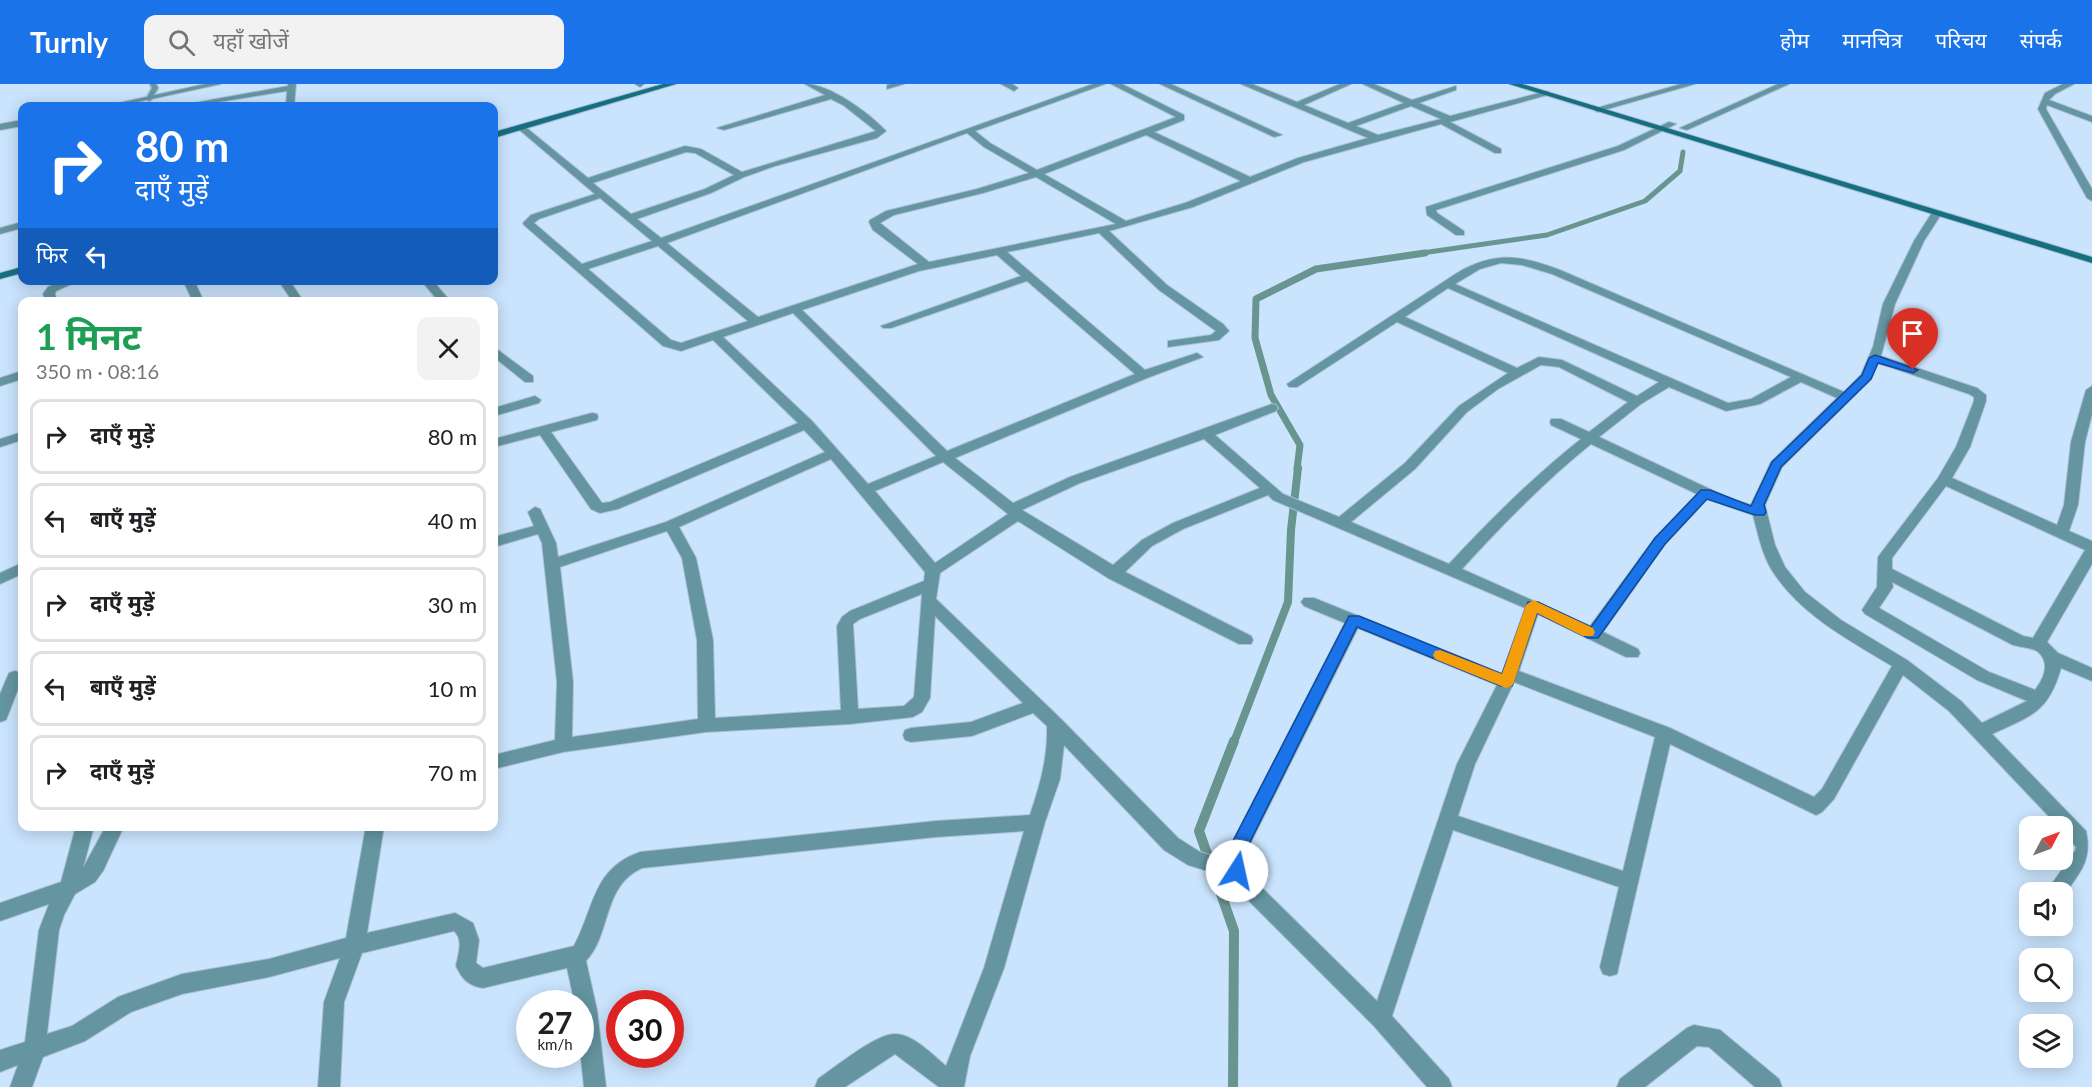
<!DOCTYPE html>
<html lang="hi">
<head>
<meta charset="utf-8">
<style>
	body { margin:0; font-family:Lato,"Noto Sans Devanagari",sans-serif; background:#f2f2f2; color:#202124; height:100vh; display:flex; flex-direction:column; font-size:22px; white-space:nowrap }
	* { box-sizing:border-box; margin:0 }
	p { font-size:20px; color:#757577 }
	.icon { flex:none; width:33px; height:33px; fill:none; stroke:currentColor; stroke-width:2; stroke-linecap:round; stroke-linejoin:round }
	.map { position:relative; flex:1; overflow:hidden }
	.drawer { position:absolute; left:18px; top:213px; width:480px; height:534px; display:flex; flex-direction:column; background:#fff; border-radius:12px; box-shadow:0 3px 15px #0003 }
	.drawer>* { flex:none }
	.guide { position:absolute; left:18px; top:18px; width:480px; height:183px; border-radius:12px; box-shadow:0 3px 15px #0003; background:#1a73e8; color:#fff; overflow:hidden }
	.needle { width:39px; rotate:49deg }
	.controls { position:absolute; left:2019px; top:732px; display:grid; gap:12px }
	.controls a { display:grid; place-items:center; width:54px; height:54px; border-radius:12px; background:#fff; box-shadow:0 3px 15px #0003; font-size:30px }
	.speed { position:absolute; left:516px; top:906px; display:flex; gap:12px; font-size:30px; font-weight:700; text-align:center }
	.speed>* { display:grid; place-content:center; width:78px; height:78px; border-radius:50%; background:#fff; box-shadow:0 3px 15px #0003; line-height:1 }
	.speed small { font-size:15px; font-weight:400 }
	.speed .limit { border:9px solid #d22; background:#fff; color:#111 }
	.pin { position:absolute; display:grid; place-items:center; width:51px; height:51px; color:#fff; margin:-62px -26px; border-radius:50% 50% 50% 0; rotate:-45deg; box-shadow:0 0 6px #0007 }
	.pin .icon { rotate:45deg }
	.me { position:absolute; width:66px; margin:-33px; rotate:10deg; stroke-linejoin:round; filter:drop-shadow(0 0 4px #0008) }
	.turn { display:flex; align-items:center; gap:21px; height:126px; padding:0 18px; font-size:27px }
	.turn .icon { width:78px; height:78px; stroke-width:2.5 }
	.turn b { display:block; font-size:42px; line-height:51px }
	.then { display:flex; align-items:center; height:57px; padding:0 18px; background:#0003; gap:12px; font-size:22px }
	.round { display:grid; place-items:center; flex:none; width:63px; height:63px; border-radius:12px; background:#f2f2f2 }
	.head { display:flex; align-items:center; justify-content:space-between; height:102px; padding:0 18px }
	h1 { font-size:36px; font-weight:700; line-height:45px; color:#1e9e55 }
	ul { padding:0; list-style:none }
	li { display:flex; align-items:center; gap:18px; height:75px; margin:0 12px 9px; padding:0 6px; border:3px solid #e0e0e0; border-radius:12px }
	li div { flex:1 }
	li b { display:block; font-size:22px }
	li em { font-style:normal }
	header { display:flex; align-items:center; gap:36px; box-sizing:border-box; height:84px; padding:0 30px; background:#1a73e8; color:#fff }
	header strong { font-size:28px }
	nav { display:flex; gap:33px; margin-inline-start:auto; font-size:21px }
	.search { width:420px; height:54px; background:#f2f2f2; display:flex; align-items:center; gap:15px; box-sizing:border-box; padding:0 21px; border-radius:12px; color:#757577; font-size:22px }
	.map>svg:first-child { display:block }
</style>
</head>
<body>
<header>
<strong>Turnly</strong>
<div class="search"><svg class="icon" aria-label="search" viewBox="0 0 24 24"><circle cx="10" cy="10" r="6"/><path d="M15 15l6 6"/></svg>यहाँ खोजें</div>
<nav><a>होम</a><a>मानचित्र</a><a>परिचय</a><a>संपर्क</a></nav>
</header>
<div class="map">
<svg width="2092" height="1003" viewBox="0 0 2092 1003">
	<rect width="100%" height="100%" fill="#cae4fd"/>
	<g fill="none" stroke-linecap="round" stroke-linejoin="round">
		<!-- stream-far3 -->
		<polyline stroke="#699590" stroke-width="5" points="1415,170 1547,151 1645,117 1680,87 1683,68"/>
		<!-- stream-far2 -->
		<polyline stroke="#699590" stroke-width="7" points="1297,385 1300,361 1271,311 1255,254 1256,215 1316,185 1425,169"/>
		<!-- stream-far1 -->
		<polyline stroke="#699590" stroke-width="8" points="1234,658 1288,518 1291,446 1298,384"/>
		<!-- stream -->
		<polyline stroke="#699590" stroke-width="10" points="1233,1003 1234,847 1199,747 1234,657"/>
		<!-- service casing -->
		<g stroke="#a9c0d6" stroke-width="3">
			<polygon id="service" points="150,0 156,0 158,4 151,16 149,17 146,15 152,4"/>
		</g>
		<!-- minor casing -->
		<g stroke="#a9c0d6" stroke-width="2">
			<g id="minor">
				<polygon points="205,0 221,0 119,22 105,22"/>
				<polygon points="288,0 296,0 294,22 286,22 287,7 194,22 177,22 288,2"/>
				<polygon points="635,0 644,0 640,3"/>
				<path d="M805 0C830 0 869 29 886 47L877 54 775 82 744 93 711 109 637 135 661 154 1093 0H1105L975 47 990 59 1037 86 1176 33 1111 0H1122L1184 31V36L1154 48 1250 93 1298 74 1368 54 1241 0H1252L1297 18 1340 0H1351L1304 21 1348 39 1404 19 1363 0H1374L1412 16 1456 2V6L1419 19 1450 32 1547 7 1551 10 1450 38 1501 65V69H1495L1441 40 1304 78 1193 123 1109 147 1167 201 1223 240 1229 247 1219 256 1168 263V257L1211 251 1216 247 1159 206 1099 149 1007 168 1145 286 1197 269 1203 273 1147 294 955 374 1013 419 1070 393 1272 320 1276 321 1278 324 1276 327 1215 351 1283 410 1339 433 1405 379 1459 322 1508 289 1397 238 1297 303H1289L1287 300 1457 189C1495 167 1521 171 1560 186L1844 308 1861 291 1873 263 1883 220 1914 157 1933 127H1941L1942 129 1924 157 1895 220 1881 272 1977 304 1986 311V317L1970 363 1952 394 2057 441 2064 421 2071 358 2086 306 2092 302V330L2085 358 2078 421 2069 447 2092 457V480L2047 558 2058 569 2092 584V597L2061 584C2048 629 2031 632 1992 650L2086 747C2092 774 2082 786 2067 807H2053L2051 801 2075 767 2076 763 2062 747V742H2058L1949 627 1903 591 1834 715 1822 728 1816 731 1670 660 1617 890 1610 892 1603 890 1600 883 1619 803 1453 746 1392 932 1449 995 1452 1003H1427L1374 942 1238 806 1231 794 1188 781 1164 766 1064 661 1060 695 1045 738 1004 884 970 972 964 1003H939L895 970 845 1003H815L818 995C834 984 877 949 895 950 913 950 933 971 946 982L984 884 1024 747 936 753 642 784C602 802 612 849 586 877L597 926 606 1003H584L580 965V920H575L567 884 483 904C469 902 462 895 456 882 458 870 464 856 454 847L362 869 344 918 340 1003H318L324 918 340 874 269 893 182 910 131 928 85 957 43 973 32 1003H10L18 981 0 988V966L25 958 39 846 49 820 0 837V819L61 798 76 742H94L83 784 106 742H124L103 787 95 798 75 810 64 831 59 846 47 950 72 942 118 913 182 890 269 875 346 854 366 742H384L367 849 455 829 473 839 479 856 476 879 483 884 574 862C595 823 592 785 640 768L936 737 1030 731C1040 701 1048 674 1047 642L1033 629 972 652 911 658 905 656 903 651 905 646 911 644 971 638 1023 619 935 532 930 614 922 628 913 633 850 640 706 648 563 668 494 685V671L555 656 557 598 542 459 538 450 494 463V453L534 442 528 428 535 423 540 425 556 459 558 473 666 438 825 368 804 346 618 425 600 429 591 425 540 351 494 363V355L592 329 597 330 598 333 597 336 551 348 602 419 610 418 798 339 713 256 681 267 663 262 524 141 523 139 531 131 595 110 516 43 523 41 588 94 685 62 701 65 742 88 876 47 843 21 831 15 724 46 717 44 825 11ZM1411 22 1441 35 1378 51 1356 42ZM967 49 984 63 1029 89 977 105 886 127 870 136 869 138 873 146 918 180 758 233 667 159ZM1146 51 1241 97 1185 119 1126 137 1044 90ZM686 68 695 69 734 91 705 105 631 130 593 99ZM1036 93 1116 140 929 178 880 139 894 131 983 109ZM600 114 652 157 582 180 534 139 539 135ZM658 162 748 237 681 259 671 256 588 185ZM997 171 1021 192 881 242 883 244H891L1027 197 1135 290 947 367 802 226 919 187ZM1501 179 1522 181 1552 190 1791 293 1751 315 1728 319 1455 200 1480 185ZM1448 204 1659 298 1637 312 1562 276 1539 273 1517 284 1405 233ZM793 229 936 372 868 400 812 337 723 253ZM1878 279 1969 310 1974 313V317L1956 363 1938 394 1878 473 1877 503 1862 526 1865 530 1977 596 2027 617 1982 639 1961 617 1907 576 1841 536 1805 508 1785 483 1775 461 1765 421 1782 383 1871 295ZM1541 281 1559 283 1628 318 1589 348 1561 335H1551L1550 338 1551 341 1581 355C1534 392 1490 436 1449 480L1351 438 1415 385 1467 328 1498 305ZM1801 298 1837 314 1771 378 1751 421 1731 415 1599 353 1641 320 1669 303 1726 327 1760 320ZM1204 355 1260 404 1173 439 1142 456 1113 481 1022 426 1080 399ZM1591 360 1697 410 1655 454 1590 542 1462 485C1502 441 1545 397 1591 360ZM831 375 925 488 924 497 850 527 842 533 837 542 841 626 715 634 713 556 696 474 679 443ZM943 378 1008 430 935 479 875 407ZM1946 402 2085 466 2033 554 2023 552 1892 485V474ZM1268 411 1273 416 1525 524 1502 590 1314 514H1304L1301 518 1304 522 1345 539 1236 751 1227 776 1200 768 1178 754 1061 635 936 515 940 489 1018 437 1108 494 1239 560H1251L1253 556 1251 552 1125 488 1152 462 1183 445ZM1707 415 1753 431C1758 450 1762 471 1773 488 1801 531 1849 556 1892 582L1822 705 1814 713 1670 644 1519 587 1538 530 1626 573H1638L1640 569 1638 565 1603 548 1665 460ZM667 447 682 474 697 556 698 635 572 653 573 598 560 483ZM1892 498 2013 561C2020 563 2032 564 2037 567 2051 578 2044 594 2035 606L1989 588 1879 524 1893 503ZM922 510 914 613 904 622 858 625 853 540 860 535ZM1358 544 1497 601 1457 680 1377 917 1252 794 1245 779 1251 758ZM1514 598 1655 653 1623 787 1458 732 1475 680Z"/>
				<polygon points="891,0 904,0 887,5 887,1"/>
				<polygon points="1001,0 1012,0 1018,4 1014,7"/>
				<polygon points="1160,0 1171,0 1282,51 1274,53"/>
				<polygon points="1681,0 1695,0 1597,28 1593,25"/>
				<polygon points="1778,0 1789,0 1687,46 1680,44"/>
				<polygon points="2063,0 2074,0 2055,10 2049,16 2092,32 2092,38 2047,21 2046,25 2092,105 2092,117 2087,114 2038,25 2045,9"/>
				<polygon points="22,36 22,42 0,46 0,40"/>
				<polygon points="1669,38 1676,40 1624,66 1436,126 1437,129 1464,147 1464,151 1456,151 1427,131 1426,123 1618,62"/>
				<polygon points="22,138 22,144 0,150 0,144"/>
				<polygon points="64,196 80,196 56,207 55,210 57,218 46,218 43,210 48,203"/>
				<polygon points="183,196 194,196 204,218 193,218"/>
				<polygon points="278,196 289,196 304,218 293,218"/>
				<polygon points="421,196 432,196 451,218 439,218"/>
				<polygon points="494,263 533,292 533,298 525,298 494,273"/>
				<polygon points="22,287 22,295 0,302 0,294"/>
				<polygon points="535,312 541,316 539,319 494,332 494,324"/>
				<polygon points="22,348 22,356 0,363 0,355"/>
				<polygon points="22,479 22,490 0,500 0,489"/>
				<polygon points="15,587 21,589 22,595 8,631 6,636 0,638 0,610 9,589"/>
				<polygon points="1694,941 1720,946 1779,995 1782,1003 1755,1003 1709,963 1697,962 1645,1003 1617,1003 1620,995 1687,944"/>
			</g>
		</g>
		<!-- secondary casing -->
		<g stroke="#a9c0d6" stroke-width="2">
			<g id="secondary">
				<polygon points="663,0 676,0 494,54 494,48"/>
				<polygon points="1509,0 1522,0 2092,173 2092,179"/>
				<polygon points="22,183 22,189 0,195 0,189"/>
			</g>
		</g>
		<!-- service -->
		<use href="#service" fill="#6595a1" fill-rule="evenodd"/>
		<!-- minor -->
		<use href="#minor" fill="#6595a1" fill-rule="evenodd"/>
		<!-- secondary -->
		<use href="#secondary" fill="#156f81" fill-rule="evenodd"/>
	</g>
	<!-- route -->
	<polygon fill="#1a73e8" stroke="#114b97" stroke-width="1.5" points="1875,271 1918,286 1913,289 1878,279 1871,295 1781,383 1764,421 1766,428 1764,431 1755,431 1707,415 1665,460 1598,554 1588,554 1537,529 1512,602 1501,602 1357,543 1250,758 1244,774 1245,787 1243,792 1237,794 1231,792 1227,774 1233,757 1349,532 1359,532 1502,590 1528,518 1538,518 1591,543 1655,454 1701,406 1710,406 1751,422 1772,378 1862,291 1869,274"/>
	<!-- slow -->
	<polygon fill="#f59e0b" points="1533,516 1593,544 1595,548 1593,552 1583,552 1537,529 1514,598 1512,602 1506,604 1435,575 1433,571 1435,567 1440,566 1502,590 1526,521"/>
</svg>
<div class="controls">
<a><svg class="needle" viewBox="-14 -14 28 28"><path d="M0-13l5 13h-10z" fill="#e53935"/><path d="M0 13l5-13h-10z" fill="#757577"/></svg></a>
<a><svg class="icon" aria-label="sound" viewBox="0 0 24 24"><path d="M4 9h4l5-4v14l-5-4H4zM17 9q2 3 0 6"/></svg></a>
<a><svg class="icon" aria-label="search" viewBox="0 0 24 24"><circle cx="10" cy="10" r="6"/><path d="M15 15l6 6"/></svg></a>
<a><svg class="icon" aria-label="layers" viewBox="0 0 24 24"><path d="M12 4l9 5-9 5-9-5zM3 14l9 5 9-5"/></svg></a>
</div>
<div class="speed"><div>27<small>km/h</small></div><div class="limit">30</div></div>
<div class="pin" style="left:1913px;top:286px;background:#d93025"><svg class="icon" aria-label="arrive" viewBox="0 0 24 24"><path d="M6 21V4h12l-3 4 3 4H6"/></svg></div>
<svg class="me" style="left:1237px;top:787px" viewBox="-20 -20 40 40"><circle r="19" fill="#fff"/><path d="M0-13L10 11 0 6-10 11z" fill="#1a73e8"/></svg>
<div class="guide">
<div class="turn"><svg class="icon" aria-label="right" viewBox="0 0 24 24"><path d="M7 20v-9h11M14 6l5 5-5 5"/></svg><div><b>80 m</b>दाएँ मुड़ें</div></div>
<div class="then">फिर<svg class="icon" aria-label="left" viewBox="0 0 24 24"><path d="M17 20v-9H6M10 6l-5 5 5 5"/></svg></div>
</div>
<section class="drawer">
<div class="head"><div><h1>1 मिनट</h1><p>350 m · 08:16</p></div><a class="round"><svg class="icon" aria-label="close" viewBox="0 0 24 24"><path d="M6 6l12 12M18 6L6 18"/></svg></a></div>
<ul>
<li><svg class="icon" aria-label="right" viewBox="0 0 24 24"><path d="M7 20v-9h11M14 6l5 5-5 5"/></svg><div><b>दाएँ मुड़ें</b></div><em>80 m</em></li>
<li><svg class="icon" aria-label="left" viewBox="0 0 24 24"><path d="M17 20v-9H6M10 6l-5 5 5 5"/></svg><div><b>बाएँ मुड़ें</b></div><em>40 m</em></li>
<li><svg class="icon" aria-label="right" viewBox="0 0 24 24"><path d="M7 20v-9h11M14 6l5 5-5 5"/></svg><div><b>दाएँ मुड़ें</b></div><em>30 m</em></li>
<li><svg class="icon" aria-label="left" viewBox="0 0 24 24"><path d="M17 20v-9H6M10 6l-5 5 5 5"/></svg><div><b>बाएँ मुड़ें</b></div><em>10 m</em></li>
<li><svg class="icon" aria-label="right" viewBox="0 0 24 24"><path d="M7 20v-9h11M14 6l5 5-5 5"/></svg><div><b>दाएँ मुड़ें</b></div><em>70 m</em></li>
</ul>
</section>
</div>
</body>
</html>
